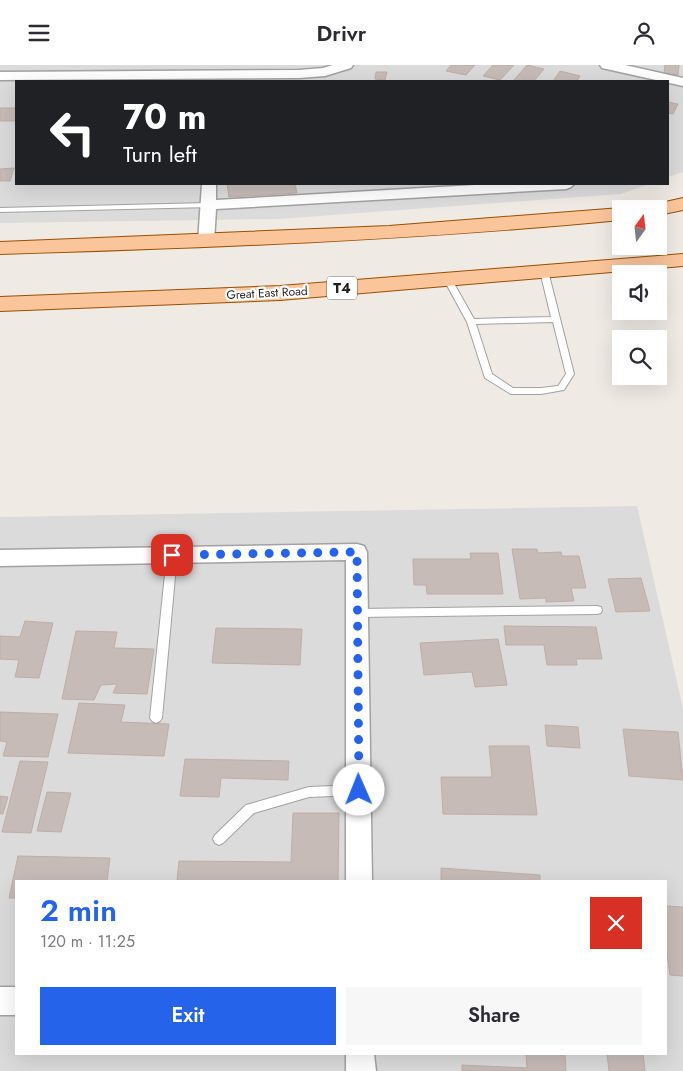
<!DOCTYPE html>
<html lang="en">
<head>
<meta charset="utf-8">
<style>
	body { margin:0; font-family:Jost,sans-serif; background:#f7f7f7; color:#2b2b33; height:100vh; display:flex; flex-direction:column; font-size:19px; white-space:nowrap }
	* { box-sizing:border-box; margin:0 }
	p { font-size:16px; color:#7c7c81 }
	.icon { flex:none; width:28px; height:28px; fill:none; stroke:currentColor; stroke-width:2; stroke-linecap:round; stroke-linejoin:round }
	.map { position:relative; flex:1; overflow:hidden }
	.panel { position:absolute; left:15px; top:815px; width:652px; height:175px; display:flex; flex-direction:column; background:#fff; border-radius:0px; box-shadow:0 5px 20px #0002 }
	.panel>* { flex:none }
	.top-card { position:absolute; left:15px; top:15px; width:654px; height:105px; border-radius:0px; box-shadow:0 5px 20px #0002; background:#202124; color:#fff; overflow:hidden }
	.needle { width:32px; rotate:15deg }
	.tools { position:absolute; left:612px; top:135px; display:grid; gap:10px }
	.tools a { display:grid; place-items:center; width:55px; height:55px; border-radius:0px; background:#fff; box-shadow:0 5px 20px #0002; font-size:25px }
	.pin { position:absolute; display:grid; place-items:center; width:42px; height:42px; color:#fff; margin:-21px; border-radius:10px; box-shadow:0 2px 8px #0006 }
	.me { position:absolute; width:55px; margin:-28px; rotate:359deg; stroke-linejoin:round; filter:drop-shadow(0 0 4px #0008) }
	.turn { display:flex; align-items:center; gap:18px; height:105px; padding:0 25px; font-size:22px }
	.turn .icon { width:65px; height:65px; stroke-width:2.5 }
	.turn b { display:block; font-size:35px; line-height:42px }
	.round { display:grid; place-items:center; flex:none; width:52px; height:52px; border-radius:0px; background:#f7f7f7 }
	.summary { display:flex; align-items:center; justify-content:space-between; height:85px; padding:0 25px }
	h1 { font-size:30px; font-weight:600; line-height:38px; color:#2563eb }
	.button { display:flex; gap:10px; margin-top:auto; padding:10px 25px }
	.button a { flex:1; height:58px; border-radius:0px; background:#2563eb; color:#fff; font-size:20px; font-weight:600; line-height:58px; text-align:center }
	.button a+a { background:#f7f7f7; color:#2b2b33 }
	header { display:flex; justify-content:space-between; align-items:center; height:65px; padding:0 25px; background:#fff; font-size:22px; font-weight:600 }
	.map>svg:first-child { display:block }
</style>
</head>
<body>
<header><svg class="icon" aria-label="menu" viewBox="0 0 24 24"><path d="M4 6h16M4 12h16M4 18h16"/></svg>Drivr<svg class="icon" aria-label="person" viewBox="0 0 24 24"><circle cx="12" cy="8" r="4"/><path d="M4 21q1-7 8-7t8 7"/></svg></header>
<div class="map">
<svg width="683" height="1006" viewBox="0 0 683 1006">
	<rect width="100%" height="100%" fill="#efeae4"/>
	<!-- residential -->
	<g fill="#dcdbdb" fill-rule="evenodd">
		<polygon points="0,0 683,0 683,107 668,112 668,16 16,16 16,119 649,119 621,129 278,154 0,158"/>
		<path d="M637 441 683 643V1006H0V452ZM16 816H666V989H16Z"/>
	</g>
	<!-- building -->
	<g fill="#c6bbb7" stroke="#c0aea6">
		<polygon points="451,0 475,0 466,10 446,6"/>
		<polygon points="493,0 514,0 500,15 483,11"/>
		<polygon points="527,0 544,4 534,16 513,16"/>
		<polygon points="665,0 679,0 678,10 664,8"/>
		<polygon points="560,6 580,11 577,16 553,16"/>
		<polygon points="376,7 387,7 385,15 375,14"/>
		<polygon points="668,37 678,39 673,49 668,48"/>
		<rect x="0" y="43" width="16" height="13"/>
		<polygon points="14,103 10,116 0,116 0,104"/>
		<polygon points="227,119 295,119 297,128 229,132"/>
		<polygon points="512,484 537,484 538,488 561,487 562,491 579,491 586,523 571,523 574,536 546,537 546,533 520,534"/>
		<polygon points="470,488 498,488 503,529 427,529 426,520 414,520 413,494 471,494"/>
		<polygon points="641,513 650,546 616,547 608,514"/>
		<polygon points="25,556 53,558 39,613 15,612 19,595 0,594 0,571 20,572"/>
		<polygon points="504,561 596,562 602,594 576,594 577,600 547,600 544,580 506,580"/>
		<polygon points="216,563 302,564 300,600 212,598"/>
		<polygon points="76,566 117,567 114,583 154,584 147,629 113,628 117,619 101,620 94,635 62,634"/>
		<polygon points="498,574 507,620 475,622 472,607 424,610 420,578"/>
		<polygon points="79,638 125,640 121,657 169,659 164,691 68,688"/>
		<polygon points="0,647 58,649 48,692 3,691 7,677 0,676"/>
		<polygon points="545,660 578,662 580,683 547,681"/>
		<polygon points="623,664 678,667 683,715 629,711"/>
		<polygon points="489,681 529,681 537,750 443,749 441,712 492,712"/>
		<polygon points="185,694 289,696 288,715 221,713 219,732 180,731"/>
		<polygon points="20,696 48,697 31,768 2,767"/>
		<polygon points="47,727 71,728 61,767 37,766"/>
		<polygon points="0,731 8,732 3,749 0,749"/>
		<polygon points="293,748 339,748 338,816 177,816 179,796 291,797"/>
		<polygon points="18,791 110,793 107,816 16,816 16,833 9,833"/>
		<polygon points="441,803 540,810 540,816 441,816"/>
		<polygon points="666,841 683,842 683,911 670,910 666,881"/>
		<polygon points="526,989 565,989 566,1006 462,1006 462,1000 527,1003"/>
		<polygon points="607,989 643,989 645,1006 609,1006"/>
	</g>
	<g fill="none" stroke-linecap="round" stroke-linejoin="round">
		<!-- service casing -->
		<g stroke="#a2a2a2" stroke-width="2">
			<g id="service">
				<polygon points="208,138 211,138 211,142 0,147 0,143"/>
				<path d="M541 204H544L548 206 574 309 564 325 541 329H511L485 313 467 257 444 215 445 213H451L474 254 551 252 540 206ZM553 257 566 309 558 321 541 323H513L492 309 476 259Z"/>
				<polygon points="172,486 176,487 177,490 162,653 160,656 156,658 152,656 150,653 167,490 168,487"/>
				<polygon points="597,541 601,542 602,545 601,548 597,549 357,552 353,551 352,548 353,545 357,544"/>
				<polygon points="358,720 362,721 364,725 362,729 358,730 309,732 254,748 223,778 219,780 215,778 213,774 215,770 246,740 250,739 309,722"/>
			</g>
		</g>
		<!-- minor casing -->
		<g stroke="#a2a2a2" stroke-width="3">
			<g id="minor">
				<polygon points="333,0 353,0 351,3 325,11 299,13 0,15 0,7 299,5 323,3"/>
				<polygon points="600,0 625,0 683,13 683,21 602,3"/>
				<polygon points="202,119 216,119 216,135 492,119 574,119 571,122 566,124 216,144 214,177 212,180 200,180 198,177"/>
				<polygon points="357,479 364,481 367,487 372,816 346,816 346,495 0,501 0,485"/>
				<rect x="0" y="922" width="16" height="28"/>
				<polygon points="346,989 374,989 376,1006 346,1006"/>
			</g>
		</g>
		<!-- primary casing -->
		<g stroke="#975001" stroke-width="2">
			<g id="primary">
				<polygon points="683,133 683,145 659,150 659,144 649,144 652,140"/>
				<path d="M621 143 624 144H621V155C414 175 207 183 0 189V177L389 161Z"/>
				<polygon points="683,189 683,201 280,235 0,246 0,232 280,221"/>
			</g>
		</g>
		<!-- service -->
		<use href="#service" fill="#fff" fill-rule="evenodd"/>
		<!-- minor -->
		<use href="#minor" fill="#fff" fill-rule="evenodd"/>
		<!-- primary -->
		<use href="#primary" fill="#fbc59c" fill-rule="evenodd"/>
	</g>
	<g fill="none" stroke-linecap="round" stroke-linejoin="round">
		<!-- route -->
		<polyline stroke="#2563eb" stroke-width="9" stroke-dasharray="0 16.2" points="172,490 357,487 359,725"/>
	</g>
	<g text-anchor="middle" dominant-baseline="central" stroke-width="4.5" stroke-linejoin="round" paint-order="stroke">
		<!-- far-street labels -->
		<g font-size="12" fill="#1e1e1e" stroke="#fff">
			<text transform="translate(267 228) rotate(-3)">Great East Road</text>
		</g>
		<!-- shield labels -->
		<rect fill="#fff" stroke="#626262" stroke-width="1" x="327" y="211.5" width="30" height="23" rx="4"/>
		<g font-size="14" font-weight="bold" fill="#1e1e1e">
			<text x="342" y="223">T4</text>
		</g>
	</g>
</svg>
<div class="tools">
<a><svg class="needle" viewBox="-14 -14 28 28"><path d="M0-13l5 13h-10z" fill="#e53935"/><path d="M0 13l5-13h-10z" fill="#7c7c81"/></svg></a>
<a><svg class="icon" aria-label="sound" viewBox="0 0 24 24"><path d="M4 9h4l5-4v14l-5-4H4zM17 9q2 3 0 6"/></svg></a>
<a><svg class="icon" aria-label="search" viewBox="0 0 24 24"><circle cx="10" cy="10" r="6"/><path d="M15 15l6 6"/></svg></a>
</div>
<div class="pin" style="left:172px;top:490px;background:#d93025"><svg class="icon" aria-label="arrive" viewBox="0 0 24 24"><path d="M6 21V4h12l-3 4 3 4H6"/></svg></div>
<svg class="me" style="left:359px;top:725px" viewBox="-20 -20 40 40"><circle r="19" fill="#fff"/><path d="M0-13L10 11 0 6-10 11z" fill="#2563eb"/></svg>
<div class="top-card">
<div class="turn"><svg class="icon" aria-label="left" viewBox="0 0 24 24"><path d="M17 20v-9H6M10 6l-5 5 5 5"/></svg><div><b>70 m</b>Turn left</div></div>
</div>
<section class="panel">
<div class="summary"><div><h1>2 min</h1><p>120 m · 11:25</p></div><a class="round" style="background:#d93025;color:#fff"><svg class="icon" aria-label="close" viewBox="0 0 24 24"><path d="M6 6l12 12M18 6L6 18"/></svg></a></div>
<div class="button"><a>Exit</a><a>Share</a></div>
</section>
</div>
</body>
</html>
